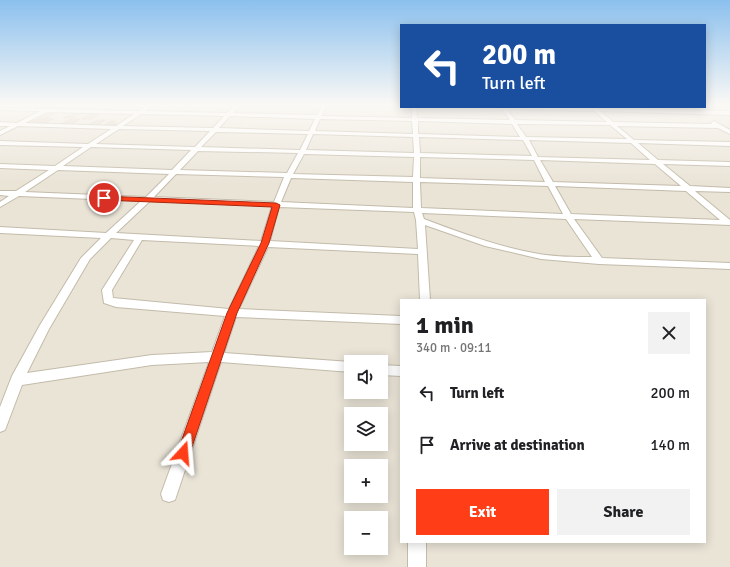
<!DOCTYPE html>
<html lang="en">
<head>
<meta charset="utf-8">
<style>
	body { margin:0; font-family:Signika,sans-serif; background:#f2f2f2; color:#202124; height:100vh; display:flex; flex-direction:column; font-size:15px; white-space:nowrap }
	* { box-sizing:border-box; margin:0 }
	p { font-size:13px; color:#757577 }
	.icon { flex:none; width:22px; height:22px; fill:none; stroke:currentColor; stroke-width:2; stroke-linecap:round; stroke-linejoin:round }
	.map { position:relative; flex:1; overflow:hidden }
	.drawer { position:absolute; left:400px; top:299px; width:306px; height:244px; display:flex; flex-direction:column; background:#fff; border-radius:0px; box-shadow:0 2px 10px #0003 }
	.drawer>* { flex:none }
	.top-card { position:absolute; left:400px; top:24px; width:306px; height:84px; border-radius:0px; box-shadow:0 2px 10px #0003; background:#1a4fa0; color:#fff; overflow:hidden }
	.tools { position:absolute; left:344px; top:355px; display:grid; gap:8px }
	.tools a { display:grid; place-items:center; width:44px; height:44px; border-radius:0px; background:#fff; box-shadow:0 2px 10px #0003; font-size:20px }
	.pin { position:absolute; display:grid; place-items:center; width:34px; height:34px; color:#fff; margin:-17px; border:2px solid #fff; border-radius:50%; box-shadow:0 1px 4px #0007 }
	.me { position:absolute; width:44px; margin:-22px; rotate:19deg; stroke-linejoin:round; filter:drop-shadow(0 0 3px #0008) }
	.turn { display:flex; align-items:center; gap:14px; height:84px; padding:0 16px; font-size:18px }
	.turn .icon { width:52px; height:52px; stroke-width:2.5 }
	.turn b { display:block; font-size:28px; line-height:34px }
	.round { display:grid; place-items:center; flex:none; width:42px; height:42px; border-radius:0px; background:#f2f2f2 }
	.head { display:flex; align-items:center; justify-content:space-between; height:68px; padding:0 16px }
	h1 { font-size:24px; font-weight:700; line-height:30px }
	.button { display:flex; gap:8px; margin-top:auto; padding:8px 16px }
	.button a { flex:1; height:46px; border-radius:0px; background:#ff3e17; color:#fff; font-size:16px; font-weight:700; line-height:46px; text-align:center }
	.button a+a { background:#f2f2f2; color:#202124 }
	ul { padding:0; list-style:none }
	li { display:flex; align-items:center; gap:12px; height:52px; padding:0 16px }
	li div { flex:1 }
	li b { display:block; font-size:15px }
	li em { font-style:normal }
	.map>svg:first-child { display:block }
</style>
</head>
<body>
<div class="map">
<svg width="730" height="567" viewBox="0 0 730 567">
	<rect width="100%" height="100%" fill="#f6f2e9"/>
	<!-- residential -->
	<path fill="#eae4d7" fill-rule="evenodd" d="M0 105H401V107H705V105H730V567H0ZM401 300H705V542H401ZM351 362H381V392H351ZM351 414H381V444H351ZM351 466H381V496H351ZM351 518H381V548H351Z"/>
	<!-- building -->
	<g fill="#dcd1c0" stroke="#d4c7b0">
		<polygon points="50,112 56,113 43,120 37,120"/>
		<polygon points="77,113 82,113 73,118 63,118"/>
		<polygon points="91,114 99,114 91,119 82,119"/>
		<polygon points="47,118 53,119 43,124 28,124 35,120 43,120"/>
		<polygon points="72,119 80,119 70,125 61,124"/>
		<polygon points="97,120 105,120 96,126 89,125"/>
		<polygon points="111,121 116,121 112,124 117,124 113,126 103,126"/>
	</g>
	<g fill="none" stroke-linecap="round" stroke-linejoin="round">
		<!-- minor casing -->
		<g stroke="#c3bbaa" stroke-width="2">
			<g id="minor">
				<path d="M148 105H153L145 111 227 113 235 105H240L233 113 317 115 322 105H326L322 116 412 118V107H416L417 118 510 120 502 109 478 108 476 107H595L597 108 730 111V115L600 111 613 122 712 124 711 123 714 121 730 130V134L718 128 617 126 634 140 730 142V146L638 143 658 160 730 162V166L663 164 690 186 730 188V192L695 191 730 220V225L574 219 602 258 730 263V269L599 264 541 259 485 246 425 225 430 300H420L418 254 268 247 239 309 401 316V324L236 317 224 353 351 362V372L221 362 175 500 169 502 163 500 161 494 209 362 152 365 22 385 5 430 0 432V407L12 376 40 325 81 258 101 238 0 233V227L106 233 141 201 19 196 0 207V202L9 196 0 195V191H16L49 170 0 168V164L55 166 83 147 0 145V141L88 144 111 129 18 126 0 135V131L10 126H0V122L17 123 40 111 0 110V108L139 111ZM507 109 594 111 607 122 515 120ZM47 112 134 114 116 126 25 123ZM141 114 224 116 213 128 123 126ZM230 116 315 119 309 131 219 128ZM320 119 412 121 413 134 315 131ZM418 121 512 124 520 137 418 134ZM517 124 610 125 627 139 526 137ZM119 129 210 131 195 147 96 144ZM216 132 308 134 300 150 201 147ZM313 134 413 137 414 153 306 150ZM419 137 523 140 532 156 420 153ZM529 140 631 143 650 160 538 157ZM91 147 191 150 172 170 63 166ZM198 151 298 153 287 173 180 170ZM304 154 414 157 413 177 293 174ZM420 157 534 160 545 182 420 178ZM540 160 655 164 681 186 553 182ZM58 170 169 174 146 197 25 192ZM176 174 284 177 274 202 154 197ZM291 178 413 182V208L281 202ZM420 182 548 186 563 214 421 208ZM555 186 686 191 720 220 571 214ZM150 201 272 206 261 241 116 233ZM279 207 414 212 416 220 418 249 270 241ZM422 213 566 219 592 257C574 257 557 257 539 254 499 247 461 233 424 219ZM111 238 134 240 102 290 104 303 116 307 225 316 212 352 152 355 27 373 49 329 90 259ZM142 240 259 246 229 309 113 298 112 290Z"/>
				<polygon points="383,105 401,105 401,106 385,106"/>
				<polygon points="381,365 401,366 401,376 381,375"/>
				<rect x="408" y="542" width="18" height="25"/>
			</g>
		</g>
		<!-- minor -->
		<use href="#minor" fill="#fff" fill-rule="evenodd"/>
	</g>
	<!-- sky -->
	<linearGradient id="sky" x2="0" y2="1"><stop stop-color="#8bc0ee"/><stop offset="0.57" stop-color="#fbf9f5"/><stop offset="1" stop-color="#fbf9f5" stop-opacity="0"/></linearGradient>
	<rect width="730" height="184" fill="url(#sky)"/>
	<!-- route -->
	<polygon fill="#ff3e17" stroke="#a6280f" points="102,196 276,203 280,205 269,243 237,313 190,453 188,457 183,459 179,457 177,453 227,313 261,243 272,207 104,200 101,198"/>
</svg>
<div class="tools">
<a><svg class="icon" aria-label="sound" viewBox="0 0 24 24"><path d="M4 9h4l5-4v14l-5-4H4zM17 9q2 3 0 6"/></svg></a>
<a><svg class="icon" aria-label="layers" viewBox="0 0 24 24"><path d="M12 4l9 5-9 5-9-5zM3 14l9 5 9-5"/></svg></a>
<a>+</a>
<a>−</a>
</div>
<div class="pin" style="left:104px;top:198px;background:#d93025"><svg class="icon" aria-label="arrive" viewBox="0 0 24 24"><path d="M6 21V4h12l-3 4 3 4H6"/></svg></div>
<svg class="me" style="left:183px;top:453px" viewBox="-20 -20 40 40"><path d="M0-17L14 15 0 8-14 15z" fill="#ff3e17" stroke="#fff" stroke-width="4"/></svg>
<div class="top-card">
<div class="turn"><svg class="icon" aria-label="left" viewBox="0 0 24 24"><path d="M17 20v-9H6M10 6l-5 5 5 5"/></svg><div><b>200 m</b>Turn left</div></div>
</div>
<section class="drawer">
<div class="head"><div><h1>1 min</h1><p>340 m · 09:11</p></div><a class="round"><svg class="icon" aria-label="close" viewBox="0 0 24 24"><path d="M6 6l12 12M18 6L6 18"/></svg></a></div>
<ul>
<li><svg class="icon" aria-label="left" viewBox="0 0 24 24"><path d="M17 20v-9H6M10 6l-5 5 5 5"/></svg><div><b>Turn left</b></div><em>200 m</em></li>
<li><svg class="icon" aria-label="arrive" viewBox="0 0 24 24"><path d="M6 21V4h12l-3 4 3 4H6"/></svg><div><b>Arrive at destination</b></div><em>140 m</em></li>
</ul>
<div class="button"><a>Exit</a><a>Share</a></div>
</section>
</div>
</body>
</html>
